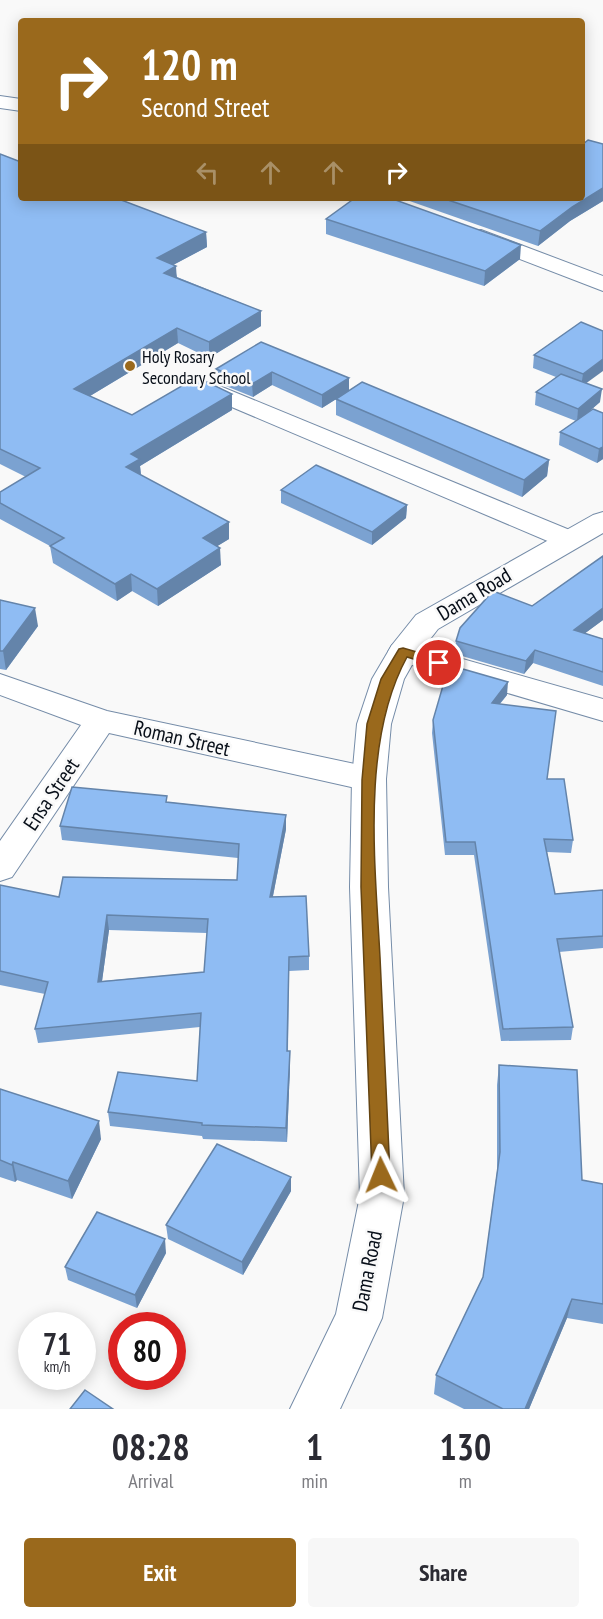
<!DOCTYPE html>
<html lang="en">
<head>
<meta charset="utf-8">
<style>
	body { margin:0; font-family:"PT Sans Narrow",sans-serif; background:#f7f7f7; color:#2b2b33; height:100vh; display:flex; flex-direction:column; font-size:22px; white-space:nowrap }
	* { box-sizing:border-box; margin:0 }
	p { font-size:20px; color:#7c7c81 }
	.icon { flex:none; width:33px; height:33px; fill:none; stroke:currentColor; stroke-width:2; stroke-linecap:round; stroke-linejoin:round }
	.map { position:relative; height:1409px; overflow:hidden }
	.side { display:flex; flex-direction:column; background:#fff; flex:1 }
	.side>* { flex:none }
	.hud { position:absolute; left:18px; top:18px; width:567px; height:183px; border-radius:6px; box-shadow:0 3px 15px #0003; background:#9a691c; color:#fff; overflow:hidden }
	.speed { position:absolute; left:18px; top:1312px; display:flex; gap:12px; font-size:30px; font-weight:700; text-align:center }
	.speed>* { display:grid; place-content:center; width:78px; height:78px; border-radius:50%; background:#fff; box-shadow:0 3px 15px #0003; line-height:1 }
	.speed small { font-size:15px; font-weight:400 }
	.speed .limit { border:9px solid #d22; background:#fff; color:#111 }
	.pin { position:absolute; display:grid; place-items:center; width:51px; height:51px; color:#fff; margin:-26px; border:3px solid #fff; border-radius:50%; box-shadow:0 2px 6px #0007 }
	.me { position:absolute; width:66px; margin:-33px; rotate:358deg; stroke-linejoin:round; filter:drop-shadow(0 0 4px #0008) }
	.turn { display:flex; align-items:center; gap:21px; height:126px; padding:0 24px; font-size:27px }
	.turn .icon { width:78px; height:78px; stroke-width:2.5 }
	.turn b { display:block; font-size:42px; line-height:51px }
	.lanes { display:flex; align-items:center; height:57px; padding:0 24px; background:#0003; justify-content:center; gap:30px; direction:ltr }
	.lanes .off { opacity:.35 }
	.eta { display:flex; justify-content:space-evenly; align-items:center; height:102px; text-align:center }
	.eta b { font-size:36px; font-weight:700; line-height:42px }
	.button { display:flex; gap:12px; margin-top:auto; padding:12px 24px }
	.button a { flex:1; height:69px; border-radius:6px; background:#9a691c; color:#fff; font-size:24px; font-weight:700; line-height:69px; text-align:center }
	.button a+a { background:#f7f7f7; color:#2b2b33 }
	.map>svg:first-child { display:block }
</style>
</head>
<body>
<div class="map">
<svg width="603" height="1409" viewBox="0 0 603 1409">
	<rect width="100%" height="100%" fill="#f9f9f9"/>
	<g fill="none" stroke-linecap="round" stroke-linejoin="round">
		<!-- street casing -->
		<g stroke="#758ca8" stroke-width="2">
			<g id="street">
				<polygon points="0,96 21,99 21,111 0,108"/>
				<polygon points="481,230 603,276 603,291 473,241 470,236 473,231"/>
				<polygon points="210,382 577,533 581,539 577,545 567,547 557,545 201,394 198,389 201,384"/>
				<polygon points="403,642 603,699 603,721 392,659 388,652 392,645"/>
				<polygon points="0,674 107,711 369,767 381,771 386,779 381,787 369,791 109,733 12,877 0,881 0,841 81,725 0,695"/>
			</g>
		</g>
		<!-- highway casing -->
		<g stroke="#758ca8" stroke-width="2">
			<polygon id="highway" points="603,512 603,533 438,629 417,656 404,679 391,724 386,779 388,887 404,1196 382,1318 340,1409 290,1409 336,1314 360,1196 350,887 352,779 357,724 372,679 392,645 416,615 593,515"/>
		</g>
		<!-- street -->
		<use href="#street" fill="#fff" fill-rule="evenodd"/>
		<!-- highway -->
		<use href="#highway" fill="#fff" fill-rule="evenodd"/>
	</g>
	<!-- wall -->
	<g fill="#7ba2d1" fill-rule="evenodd">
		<polygon points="603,144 603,201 570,221 538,246 401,198 582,198"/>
		<polygon points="0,154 206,232 207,247 173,265 177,277 261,311 261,326 209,358 178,343 90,396 132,415 232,394 232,410 140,466 141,475 229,539 217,546 221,565 158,606 132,591 117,601 53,563 50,546 0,519 0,492 26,477 0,464"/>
		<polygon points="326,219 520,259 484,286 326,234"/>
		<polygon points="581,322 586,383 600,402 585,415 603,413 603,459 597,463 559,445 560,432 576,421 535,405 536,392 556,377 533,368 534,355"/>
		<polygon points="261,342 349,378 349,391 322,408 272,385 253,397 216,382 216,369"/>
		<polygon points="336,399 549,460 547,476 522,497 336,415"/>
		<polygon points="281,490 407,505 406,518 372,545 281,503"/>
		<polygon points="603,556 603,620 585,633 603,639 603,686 533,663 524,674 455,654 456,641 532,606"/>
		<polygon points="0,600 38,626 6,670 0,669"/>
		<polygon points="507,695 500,704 547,779 573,840 571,853 547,852 555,894 603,890 603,948 559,952 573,1027 571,1040 501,1041 474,855 445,855 432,733 433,720"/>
		<path d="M168 802 286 815V829L273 896 309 956V970L289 971 288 1051H290V1065L287 1142 203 1139 202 1136 110 1126 108 1112 197 1081 200 1027 38 1043 35 1029 45 994 0 985V885L59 897 237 880 238 858 62 840 60 826ZM109 930 207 933 204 972 102 981Z"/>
		<polygon points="499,1065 582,1180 603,1184 603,1324 567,1318 529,1409 464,1409 434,1394 436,1375 483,1277 497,1171 497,1085"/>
		<polygon points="0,1089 101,1139 72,1199 17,1180 15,1182 0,1177"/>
		<polygon points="291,1177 291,1191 243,1275 168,1239 166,1225"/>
		<polygon points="166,1253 137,1308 68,1280 65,1267"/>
	</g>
	<!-- shaded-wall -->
	<g fill="#6484aa">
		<polygon points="603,188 603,201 570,221 538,246 540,231 572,207"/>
		<polygon points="206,232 207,247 158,273 157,258"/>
		<polygon points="521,245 520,259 484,286 485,271"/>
		<polygon points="176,266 177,281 164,273"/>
		<polygon points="261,311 261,326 209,358 209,342"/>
		<polygon points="177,328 178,343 75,405 74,389"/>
		<polygon points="603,359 603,371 581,387 583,374"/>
		<polygon points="272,372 272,385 253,397 252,384"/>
		<polygon points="349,378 349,391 322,408 322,395"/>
		<polygon points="602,389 600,402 577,422 578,409"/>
		<polygon points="232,394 232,410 140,466 141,475 126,467 131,454"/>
		<polygon points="603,447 603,459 597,463 599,449"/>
		<polygon points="549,460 547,476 522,497 524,480"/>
		<polygon points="407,505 406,518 372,545 372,532"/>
		<polygon points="229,522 229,539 203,555 203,538"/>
		<polygon points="220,548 221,565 158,606 157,589"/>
		<polygon points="131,574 132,591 117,601 115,584"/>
		<polygon points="35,608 38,626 6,670 3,651"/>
		<polygon points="603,608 603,620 572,643 574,630"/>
		<polygon points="535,650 533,663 524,674 526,661"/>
		<polygon points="508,682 507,695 490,715 492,703"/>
		<polygon points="286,815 286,829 270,911 270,897"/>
		<polygon points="107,915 109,930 100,996 98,982"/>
		<polygon points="290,1051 290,1065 287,1142 286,1128"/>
		<polygon points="99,1121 101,1139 72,1199 68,1181"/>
		<polygon points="13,1162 17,1180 15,1182 12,1165"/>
		<polygon points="291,1177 291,1191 243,1275 242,1262"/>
		<polygon points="165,1239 166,1253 137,1308 135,1295"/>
		<polygon points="572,1299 567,1318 529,1409 525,1409"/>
	</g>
	<!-- building -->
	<g fill="#8fbcf3" stroke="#6484aa" stroke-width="1.5" fill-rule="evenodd">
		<polygon points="588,140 603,144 603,188 572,207 540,231 442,198 582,198 582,145"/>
		<polygon points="0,154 21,162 21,198 116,198 206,232 157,258 176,266 164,273 261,311 209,342 177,328 74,389 132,415 197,377 232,394 131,454 140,459 126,467 229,522 203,538 220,548 157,589 131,574 115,584 50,546 64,538 0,503 0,492 40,468 0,449"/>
		<polygon points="355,198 390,198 521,245 485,271 326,219"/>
		<polygon points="581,322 603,331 603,359 583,374 534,355"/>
		<polygon points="261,342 349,378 322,395 272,372 252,384 216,369"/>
		<polygon points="561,374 602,389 578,409 536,392"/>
		<polygon points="362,382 549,460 524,480 336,399"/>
		<polygon points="593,409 603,413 603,447 599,449 560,432"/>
		<polygon points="316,465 407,505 372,532 281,490"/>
		<polygon points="603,556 603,608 574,630 603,639 603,672 535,650 526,661 456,641 460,628 493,591 532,606"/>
		<polygon points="0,600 35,608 3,651 0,651"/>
		<polygon points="449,665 508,682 492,703 556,711 547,779 564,779 573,840 544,839 555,894 603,890 603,936 557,939 573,1027 503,1029 475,842 446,842 433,720"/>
		<path d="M72 787 167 796 166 802 286 815 270 897 306 896 309 956 289 957 287 1051H290L286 1128 202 1125V1123L108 1112 118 1072 197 1081 201 1013 35 1029 48 982 0 971V885L59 897 63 877 237 880 239 844 60 826ZM107 915 208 919 204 972 98 982Z"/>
		<polygon points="499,1065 577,1070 582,1180 603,1184 603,1304 572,1299 525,1409 503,1409 436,1375 483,1277 500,1152"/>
		<polygon points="0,1089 99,1121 68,1181 13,1162 12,1165 0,1160"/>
		<polygon points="217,1144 291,1177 242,1262 166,1225"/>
		<polygon points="97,1212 165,1239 135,1295 65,1267"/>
		<polygon points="85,1390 113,1409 70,1409"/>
	</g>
	<!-- route -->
	<path fill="#9a691c" stroke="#644412" stroke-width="1.5" d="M403 648 444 660 446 663 439 667 407 657C361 741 375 863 380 957 383 1030 387 1102 390 1175L387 1181 381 1183 374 1181 372 1175 361 887 362 780 367 724 381 679 399 649Z"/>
	<!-- markers -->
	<circle fill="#9a691c" stroke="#f9f9f9" stroke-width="2" cx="130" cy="366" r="6"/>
	<g text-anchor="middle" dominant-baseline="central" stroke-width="5" stroke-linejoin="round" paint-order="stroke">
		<!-- far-poi labels -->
		<g font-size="18" fill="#070e18" stroke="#f9f9f9" text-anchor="start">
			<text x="142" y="356">Holy Rosary<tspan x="142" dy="21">Secondary School</tspan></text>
		</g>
		<!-- street labels -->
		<g font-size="21" fill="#070e18" stroke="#f9f9f9">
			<text transform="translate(474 594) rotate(-31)">Dama Road</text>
			<text transform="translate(182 738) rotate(13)">Roman Street</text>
			<text transform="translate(51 794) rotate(-56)">Ensa Street</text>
			<text transform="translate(367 1271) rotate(-79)">Dama Road</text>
		</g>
	</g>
</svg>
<div class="speed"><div>71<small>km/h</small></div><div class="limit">80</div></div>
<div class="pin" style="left:439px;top:663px;background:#d93025"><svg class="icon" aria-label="arrive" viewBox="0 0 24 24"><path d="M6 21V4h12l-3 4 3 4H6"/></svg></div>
<svg class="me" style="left:381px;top:1175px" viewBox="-20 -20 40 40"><path d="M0-17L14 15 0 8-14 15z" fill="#9a691c" stroke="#fff" stroke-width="4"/></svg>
<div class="hud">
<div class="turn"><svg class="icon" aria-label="right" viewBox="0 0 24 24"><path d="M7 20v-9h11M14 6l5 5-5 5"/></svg><div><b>120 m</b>Second Street</div></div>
<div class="lanes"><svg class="icon off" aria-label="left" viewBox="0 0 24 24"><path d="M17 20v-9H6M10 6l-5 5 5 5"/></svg><svg class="icon off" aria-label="ahead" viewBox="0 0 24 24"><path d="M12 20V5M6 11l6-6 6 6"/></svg><svg class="icon off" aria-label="ahead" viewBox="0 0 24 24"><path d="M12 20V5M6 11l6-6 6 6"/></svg><svg class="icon" aria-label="right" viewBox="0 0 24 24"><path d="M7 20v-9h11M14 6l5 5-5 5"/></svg></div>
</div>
</div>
<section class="side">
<div class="eta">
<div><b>08:28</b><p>Arrival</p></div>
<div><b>1</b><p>min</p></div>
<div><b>130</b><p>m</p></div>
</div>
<div class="button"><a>Exit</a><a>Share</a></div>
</section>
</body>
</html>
